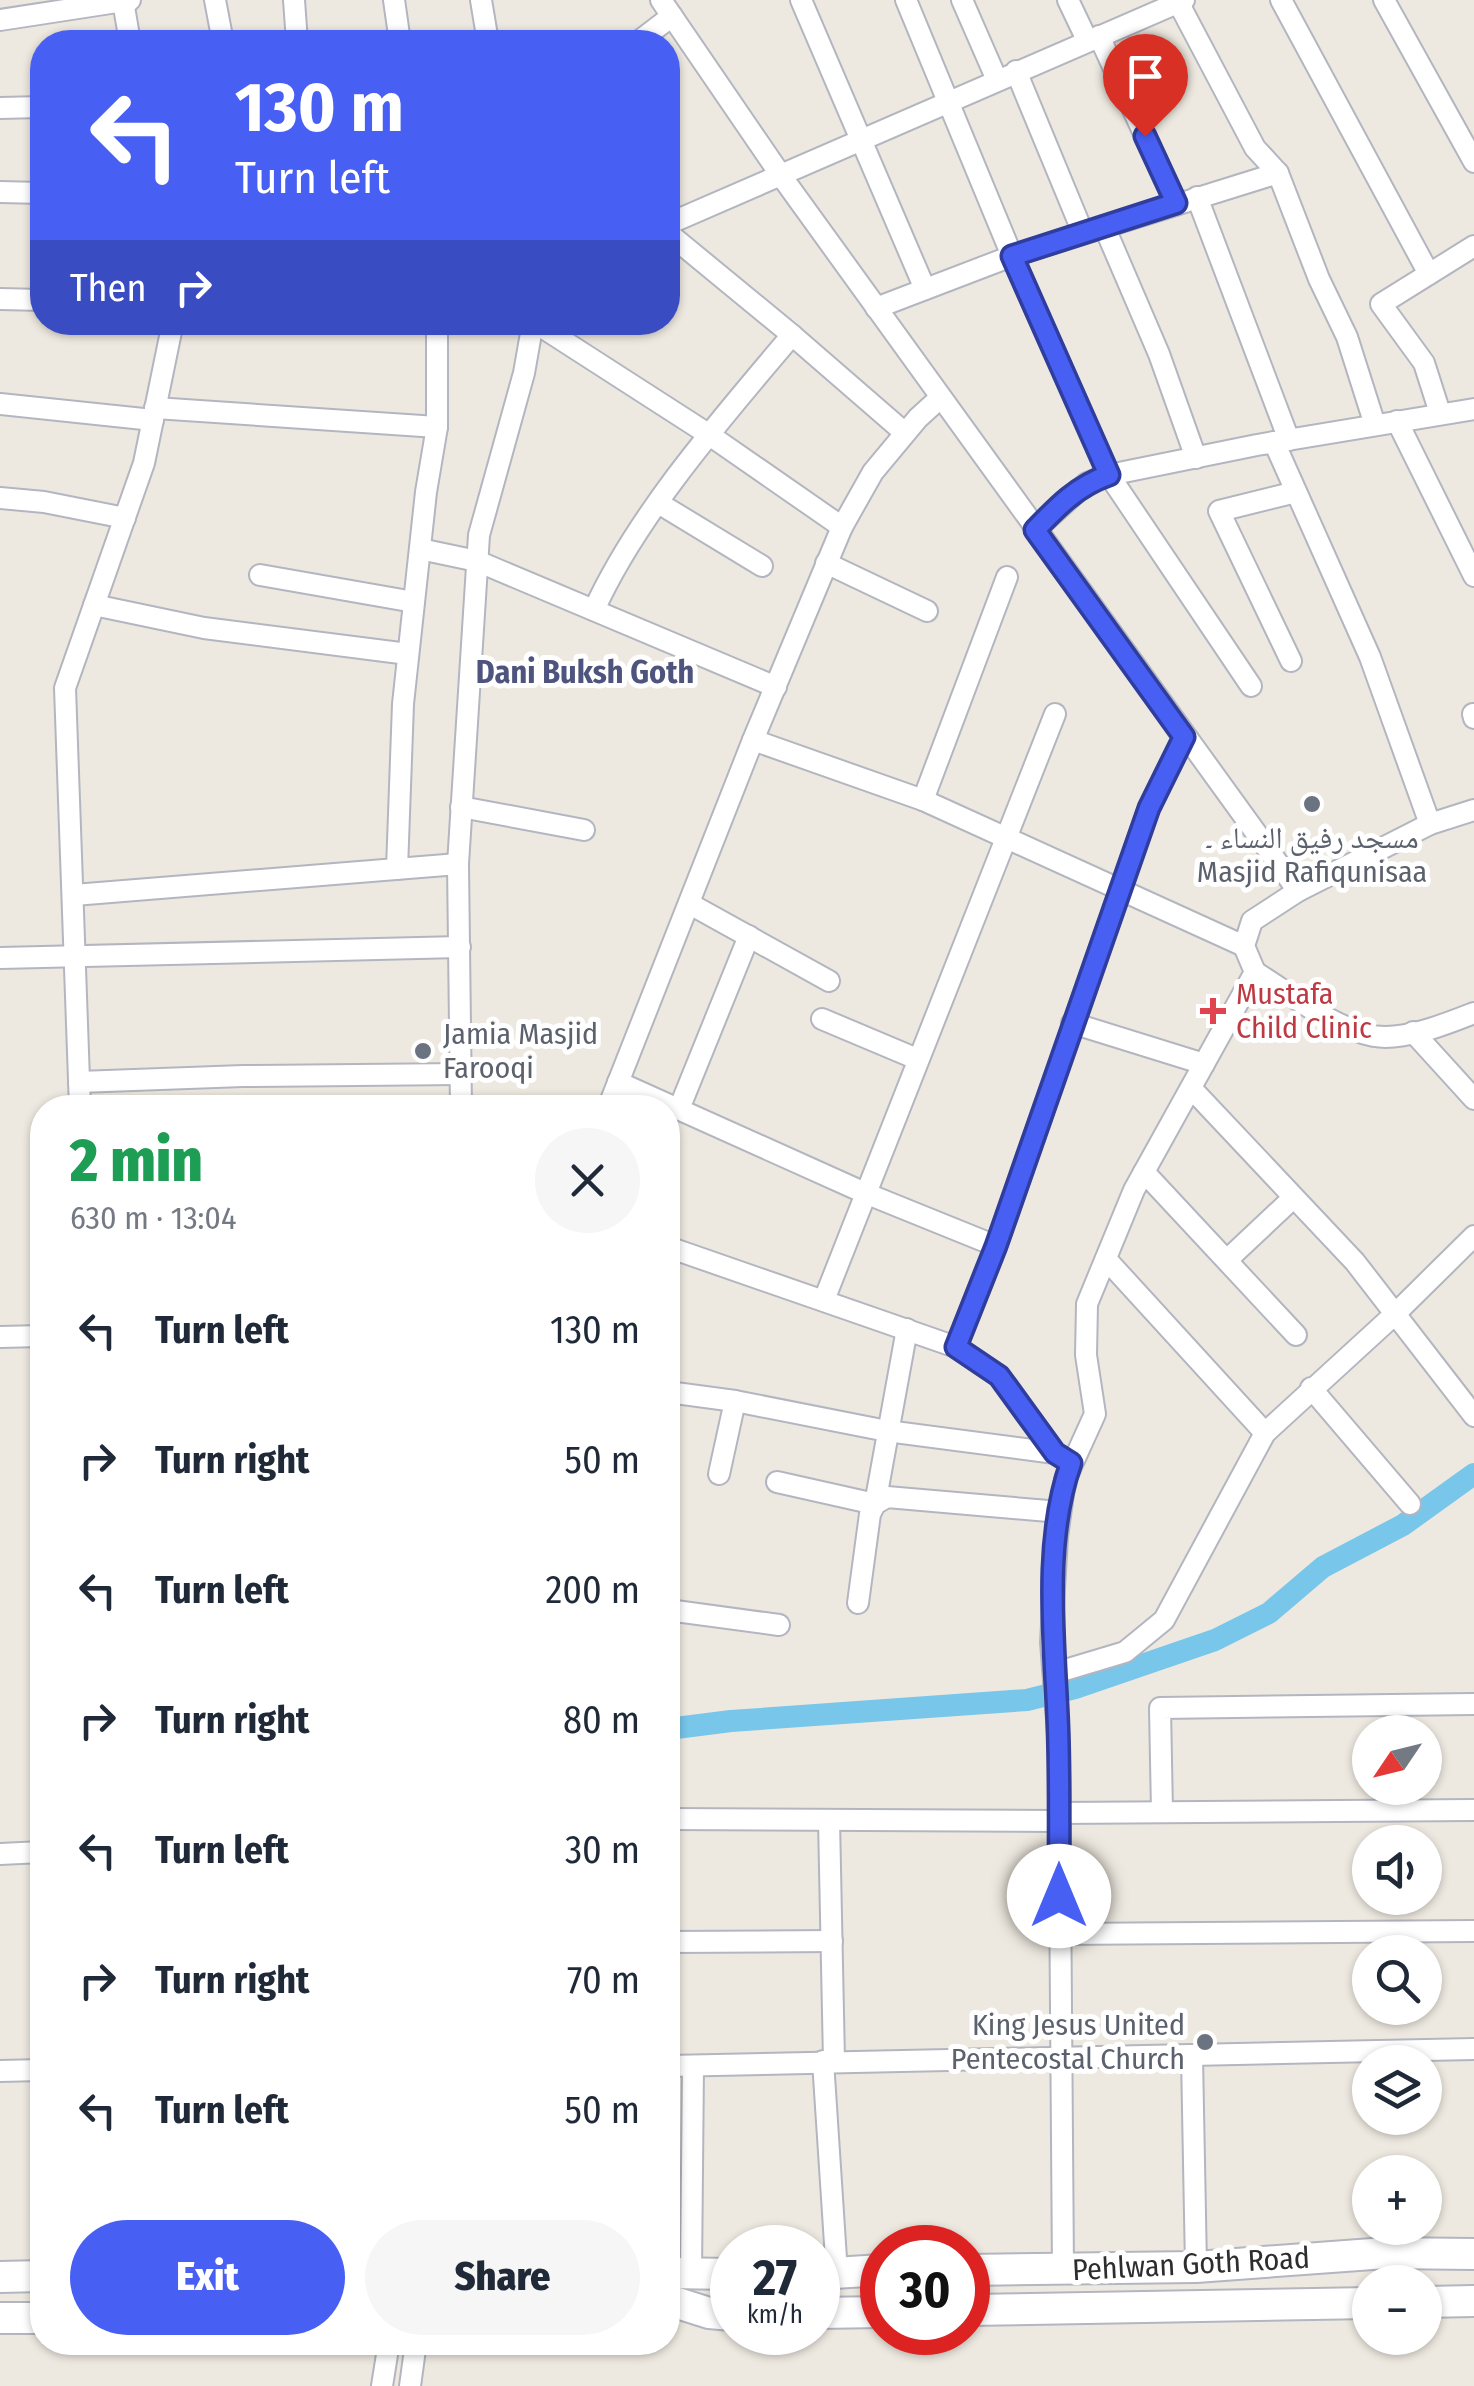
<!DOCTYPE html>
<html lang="en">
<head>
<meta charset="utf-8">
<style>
	body { margin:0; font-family:"Fira Sans Condensed","Noto Naskh Arabic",sans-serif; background:#f6f6f7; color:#1f2937; height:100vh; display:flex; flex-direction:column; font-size:38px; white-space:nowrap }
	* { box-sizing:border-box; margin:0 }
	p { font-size:32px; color:#747a83 }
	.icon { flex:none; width:55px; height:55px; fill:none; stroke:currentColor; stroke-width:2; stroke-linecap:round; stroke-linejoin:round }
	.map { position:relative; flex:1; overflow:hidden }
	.details { position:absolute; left:30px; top:1095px; width:650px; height:1260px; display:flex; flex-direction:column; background:#fff; border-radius:40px; box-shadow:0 2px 8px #0004 }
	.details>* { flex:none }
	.banner { position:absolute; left:30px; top:30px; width:650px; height:305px; border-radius:40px; box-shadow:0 2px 8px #0004; background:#485ff3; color:#fff; overflow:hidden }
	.needle { width:65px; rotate:235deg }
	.controls { position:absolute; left:1352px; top:1715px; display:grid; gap:20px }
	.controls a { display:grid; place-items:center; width:90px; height:90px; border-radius:50%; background:#fff; box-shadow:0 2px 8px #0004; font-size:50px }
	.speed { position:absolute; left:710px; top:2225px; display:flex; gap:20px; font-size:50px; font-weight:700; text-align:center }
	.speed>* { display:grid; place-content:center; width:130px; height:130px; border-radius:50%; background:#fff; box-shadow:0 2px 8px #0004; line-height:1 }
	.speed small { font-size:25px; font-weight:400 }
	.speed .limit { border:15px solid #d22; background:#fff; color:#111 }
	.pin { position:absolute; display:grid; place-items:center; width:85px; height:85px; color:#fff; margin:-102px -42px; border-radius:50% 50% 50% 0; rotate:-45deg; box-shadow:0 0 10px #0007 }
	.pin .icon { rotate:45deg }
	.me { position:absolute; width:110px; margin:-55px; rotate:0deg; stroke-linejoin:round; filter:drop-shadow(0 0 8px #0008) }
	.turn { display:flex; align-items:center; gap:35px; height:210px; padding:0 40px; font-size:45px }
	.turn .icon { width:130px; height:130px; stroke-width:2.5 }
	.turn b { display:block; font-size:70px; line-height:85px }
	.then { display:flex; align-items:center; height:95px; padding:0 40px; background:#0003; gap:20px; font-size:38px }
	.round { display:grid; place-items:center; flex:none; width:105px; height:105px; border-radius:52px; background:#f6f6f7 }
	.head { display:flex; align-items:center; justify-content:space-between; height:170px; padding:0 40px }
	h1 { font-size:60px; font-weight:800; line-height:75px; color:#1e9e55 }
	.primary-button { display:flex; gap:20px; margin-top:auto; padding:20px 40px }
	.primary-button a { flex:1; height:115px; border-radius:60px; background:#485ff3; color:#fff; font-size:40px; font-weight:800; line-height:115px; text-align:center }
	.primary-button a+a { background:#f6f6f7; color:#1f2937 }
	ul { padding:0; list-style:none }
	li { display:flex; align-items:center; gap:30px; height:130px; padding:0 40px }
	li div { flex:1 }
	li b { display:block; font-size:38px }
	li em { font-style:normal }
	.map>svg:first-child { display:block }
</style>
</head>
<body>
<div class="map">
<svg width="1474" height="2386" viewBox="0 0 1474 2386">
	<rect width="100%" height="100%" fill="#eee9e0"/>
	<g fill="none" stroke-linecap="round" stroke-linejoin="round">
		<!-- canal -->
		<polyline stroke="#78c6ea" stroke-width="22" points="668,1729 731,1721 1027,1700 1075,1688 1215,1640 1269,1613 1323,1567 1403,1525 1474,1474"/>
		<!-- minor casing -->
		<g stroke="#b3b6c0" stroke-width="24">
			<g id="minor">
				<polyline points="215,0 223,42"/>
				<polyline points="294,0 297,42"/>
				<polyline points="394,0 400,42"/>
				<polyline points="481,0 488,42"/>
				<polyline points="661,0 782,177 1298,891"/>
				<polyline points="801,0 925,289"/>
				<polyline points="906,0 1012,256 1109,475 1251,686"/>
				<polyline points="962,0 997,80"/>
				<polyline points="1068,0 1087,40"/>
				<polyline points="1281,0 1429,274"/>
				<polyline points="1384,0 1474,162"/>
				<polyline points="123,1 130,42"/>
				<polyline points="1178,2 1255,148 1278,173 1319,279 1347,337 1375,425"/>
				<polyline points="0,20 130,0"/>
				<polyline points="1099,36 1176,203"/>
				<polyline points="638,42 672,16"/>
				<polyline points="1016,71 1083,233"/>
				<polyline points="0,108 42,107"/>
				<polyline points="0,192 42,193"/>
				<polyline points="1197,197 1289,440"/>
				<polyline points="668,224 1184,0"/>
				<polyline points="1104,226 1159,354 1196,458"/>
				<polyline points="668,233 792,335 905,433"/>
				<polyline points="0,299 42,300"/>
				<polyline points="876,308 1012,256 1278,173"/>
				<polyline points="534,322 708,434 842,527"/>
				<polyline points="0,404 153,420"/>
				<polyline points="155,408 437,427"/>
				<polyline points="1440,413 1424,363 1381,304 1474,246"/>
				<polyline points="1397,421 1474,576"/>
				<polyline points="1274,442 1370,657 1430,824"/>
				<polyline points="0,498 44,502 125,518"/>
				<polyline points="660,504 762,566"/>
				<polyline points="1035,530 1087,483 1109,475 1257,445 1474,409"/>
				<polyline points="420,549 477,561 776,687"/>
				<polyline points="826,563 927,611"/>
				<polyline points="260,575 414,602"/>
				<polyline points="94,605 204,628 408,654"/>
				<path d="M594 610C638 513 723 417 792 335"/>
				<polyline points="1291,661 1219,511 1296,492"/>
				<polyline points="1473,714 1474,718"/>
				<polyline points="753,740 923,800 1244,946"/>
				<polyline points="923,800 1007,577"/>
				<polyline points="461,807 584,830"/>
				<polyline points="397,869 403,704 426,492 437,427 437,322"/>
				<polyline points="74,895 458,864"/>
				<polyline points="690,904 829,981"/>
				<polyline points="0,958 460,947"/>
				<path d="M1255 972C1292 995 1331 1027 1374 1036 1404 1041 1446 1024 1474 1013"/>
				<polyline points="822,1019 917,1059"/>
				<polyline points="1072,1023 1204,1064"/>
				<polyline points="1413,1032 1474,1099"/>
				<polyline points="79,1082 243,1076 461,1074"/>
				<polyline points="618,1082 865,1193 996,1246"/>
				<polyline points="1191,1088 1355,1262 1474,1416"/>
				<polyline points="80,1108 65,688 144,463 173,322"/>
				<polyline points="461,1108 458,864 479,535 524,373 533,322"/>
				<polyline points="608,1108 753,740 842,527 873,472 918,418 940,398"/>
				<polyline points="679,1109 749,936"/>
				<polyline points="1144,1172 1296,1335"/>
				<polyline points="668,1247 956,1347 999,1376 1055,1453 1071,1463"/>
				<polyline points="1106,1259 1265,1433"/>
				<polyline points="1227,1260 1293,1198"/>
				<polyline points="824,1300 1055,714"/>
				<polyline points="0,1337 42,1336"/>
				<polyline points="956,1347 996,1246 1149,808 1184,737"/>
				<polyline points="1311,1388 1410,1504"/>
				<polyline points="668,1392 735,1401 887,1431 1055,1453"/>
				<polyline points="719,1474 735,1401"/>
				<polyline points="777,1482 875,1504 907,1329"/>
				<polyline points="858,1603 870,1514 875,1504 887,1497 1060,1512"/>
				<polyline points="668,1610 779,1625"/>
				<polyline points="1055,1673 1125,1652 1164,1620 1265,1433 1395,1314 1474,1236"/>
				<polyline points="1162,1812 1160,1708 1474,1704"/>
				<polyline points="1059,1813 1474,1810"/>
				<polyline points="668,1819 1059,1821"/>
				<polyline points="829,1820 834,2061"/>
				<polyline points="0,1854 42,1852"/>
				<polyline points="1059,1934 1474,1931"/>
				<polyline points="668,1942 832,1941"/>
				<polyline points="1192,2057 1196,2267"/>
				<polyline points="823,2061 837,2274"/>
				<polyline points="668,2066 1474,2049"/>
				<polyline points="0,2071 42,2070"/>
				<polyline points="1063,2270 1059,1747 1051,1642 1057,1537 1065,1480 1095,1414 1086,1355 1087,1304 1134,1190 1255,972 1244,946 1252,921 1298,891 1430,824 1474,810"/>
				<polyline points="691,2274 693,2066"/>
				<polyline points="382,2386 389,2342"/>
				<polyline points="410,2386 416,2342"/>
			</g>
		</g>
		<!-- secondary casing -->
		<g stroke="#b3b6c0" stroke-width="34">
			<g id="secondary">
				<polyline points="968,2270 1196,2267 1386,2253 1474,2254"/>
				<polyline points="668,2273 732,2274"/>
				<polyline points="818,2274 882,2270"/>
				<polyline points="0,2277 42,2276"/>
				<polyline points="668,2300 709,2313 732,2315"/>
				<polyline points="1425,2302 1474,2301"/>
				<polyline points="968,2310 1370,2303"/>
				<polyline points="818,2313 882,2312"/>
				<polyline points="0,2318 42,2318"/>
			</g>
		</g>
		<!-- minor -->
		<use href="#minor" stroke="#fff" stroke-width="20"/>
		<!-- secondary -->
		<use href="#secondary" stroke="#fff" stroke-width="30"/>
	</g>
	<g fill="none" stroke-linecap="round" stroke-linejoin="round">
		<!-- route casing -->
		<g stroke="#2f3e9e" stroke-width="25">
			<path id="route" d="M1059 1896C1059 1840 1060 1784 1058 1728 1055 1644 1042 1544 1071 1463L1055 1453 999 1376 956 1347 996 1246 1149 808 1184 737 1035 530C1058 506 1077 486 1109 475L1012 256 1176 203 1145 136"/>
		</g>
		<!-- route -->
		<use href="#route" stroke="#485ff3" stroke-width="18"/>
	</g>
	<!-- markers -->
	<g fill="#6b7280" stroke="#fff" stroke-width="4">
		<circle cx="1312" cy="804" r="10"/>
		<circle cx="423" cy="1051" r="10"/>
		<circle cx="1205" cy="2042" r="10"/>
	</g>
	<path fill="#e0444e" stroke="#fff" stroke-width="4" d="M1208 996h10v10h10v10h-10v10h-10v-10h-10v-10h10z"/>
	<g text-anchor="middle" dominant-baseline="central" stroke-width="10" stroke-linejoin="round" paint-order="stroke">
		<!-- worship labels -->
		<g font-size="30" fill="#5b616d" stroke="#fff">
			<text x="1312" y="838">مسجد رفیق النساء ۔<tspan x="1312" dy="34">Masjid Rafiqunisaa</tspan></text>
			<text x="443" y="1034" text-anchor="start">Jamia Masjid<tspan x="443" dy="34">Farooqi</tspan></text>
			<text x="1185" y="2025" text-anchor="end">King Jesus United<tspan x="1185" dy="34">Pentecostal Church</tspan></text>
		</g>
		<!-- health labels -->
		<g font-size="30" fill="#be3a42" stroke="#fff" text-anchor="start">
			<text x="1236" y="994">Mustafa<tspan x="1236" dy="34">Child Clinic</tspan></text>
		</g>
		<!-- street labels -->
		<g font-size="30" fill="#2d2d2d" stroke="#fff">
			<text transform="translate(1191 2264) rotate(-3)">Pehlwan Goth Road</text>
		</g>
		<!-- neighbourhood labels -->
		<g font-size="32" font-weight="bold" fill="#4e547d" stroke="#fff">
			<text x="585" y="672">Dani Buksh Goth</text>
		</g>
	</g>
</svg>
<div class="controls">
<a><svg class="needle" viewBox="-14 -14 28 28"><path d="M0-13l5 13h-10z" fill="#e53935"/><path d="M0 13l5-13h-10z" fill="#747a83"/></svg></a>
<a><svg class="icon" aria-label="sound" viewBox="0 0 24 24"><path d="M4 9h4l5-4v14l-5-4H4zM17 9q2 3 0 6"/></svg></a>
<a><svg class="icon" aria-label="search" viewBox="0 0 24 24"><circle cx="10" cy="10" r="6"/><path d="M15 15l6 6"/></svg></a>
<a><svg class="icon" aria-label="layers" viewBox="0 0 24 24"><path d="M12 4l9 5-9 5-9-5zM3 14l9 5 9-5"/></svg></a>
<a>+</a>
<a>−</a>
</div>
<div class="speed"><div>27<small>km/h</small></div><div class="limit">30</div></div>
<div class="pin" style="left:1145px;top:136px;background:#d93025"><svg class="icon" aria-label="arrive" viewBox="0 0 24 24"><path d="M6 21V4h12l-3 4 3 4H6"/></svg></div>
<svg class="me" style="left:1059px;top:1896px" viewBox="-20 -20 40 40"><circle r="19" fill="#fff"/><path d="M0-13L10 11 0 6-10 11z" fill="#485ff3"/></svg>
<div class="banner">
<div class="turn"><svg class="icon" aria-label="left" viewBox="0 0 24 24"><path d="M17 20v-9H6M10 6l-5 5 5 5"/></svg><div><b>130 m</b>Turn left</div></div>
<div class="then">Then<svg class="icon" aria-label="right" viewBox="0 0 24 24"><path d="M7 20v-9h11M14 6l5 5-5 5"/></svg></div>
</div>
<section class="details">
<div class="head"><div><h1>2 min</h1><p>630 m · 13:04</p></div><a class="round"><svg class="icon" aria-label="close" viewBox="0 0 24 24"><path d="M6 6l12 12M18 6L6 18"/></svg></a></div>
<ul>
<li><svg class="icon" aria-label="left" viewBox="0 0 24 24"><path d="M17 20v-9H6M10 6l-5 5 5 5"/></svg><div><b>Turn left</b></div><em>130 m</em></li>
<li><svg class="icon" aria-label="right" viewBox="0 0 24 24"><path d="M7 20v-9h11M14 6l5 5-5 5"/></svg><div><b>Turn right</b></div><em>50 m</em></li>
<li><svg class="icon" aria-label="left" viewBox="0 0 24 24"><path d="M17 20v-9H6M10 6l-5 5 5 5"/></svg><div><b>Turn left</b></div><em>200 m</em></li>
<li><svg class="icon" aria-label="right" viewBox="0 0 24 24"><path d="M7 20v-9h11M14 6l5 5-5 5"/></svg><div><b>Turn right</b></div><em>80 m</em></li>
<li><svg class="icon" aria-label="left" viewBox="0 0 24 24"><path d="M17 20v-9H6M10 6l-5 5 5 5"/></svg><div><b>Turn left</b></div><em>30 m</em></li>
<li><svg class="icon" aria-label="right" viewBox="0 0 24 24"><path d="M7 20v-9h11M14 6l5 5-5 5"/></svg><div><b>Turn right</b></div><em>70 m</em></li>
<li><svg class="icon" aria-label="left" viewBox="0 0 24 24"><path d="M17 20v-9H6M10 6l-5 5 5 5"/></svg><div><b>Turn left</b></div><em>50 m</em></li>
</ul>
<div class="primary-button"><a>Exit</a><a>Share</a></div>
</section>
</div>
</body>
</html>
